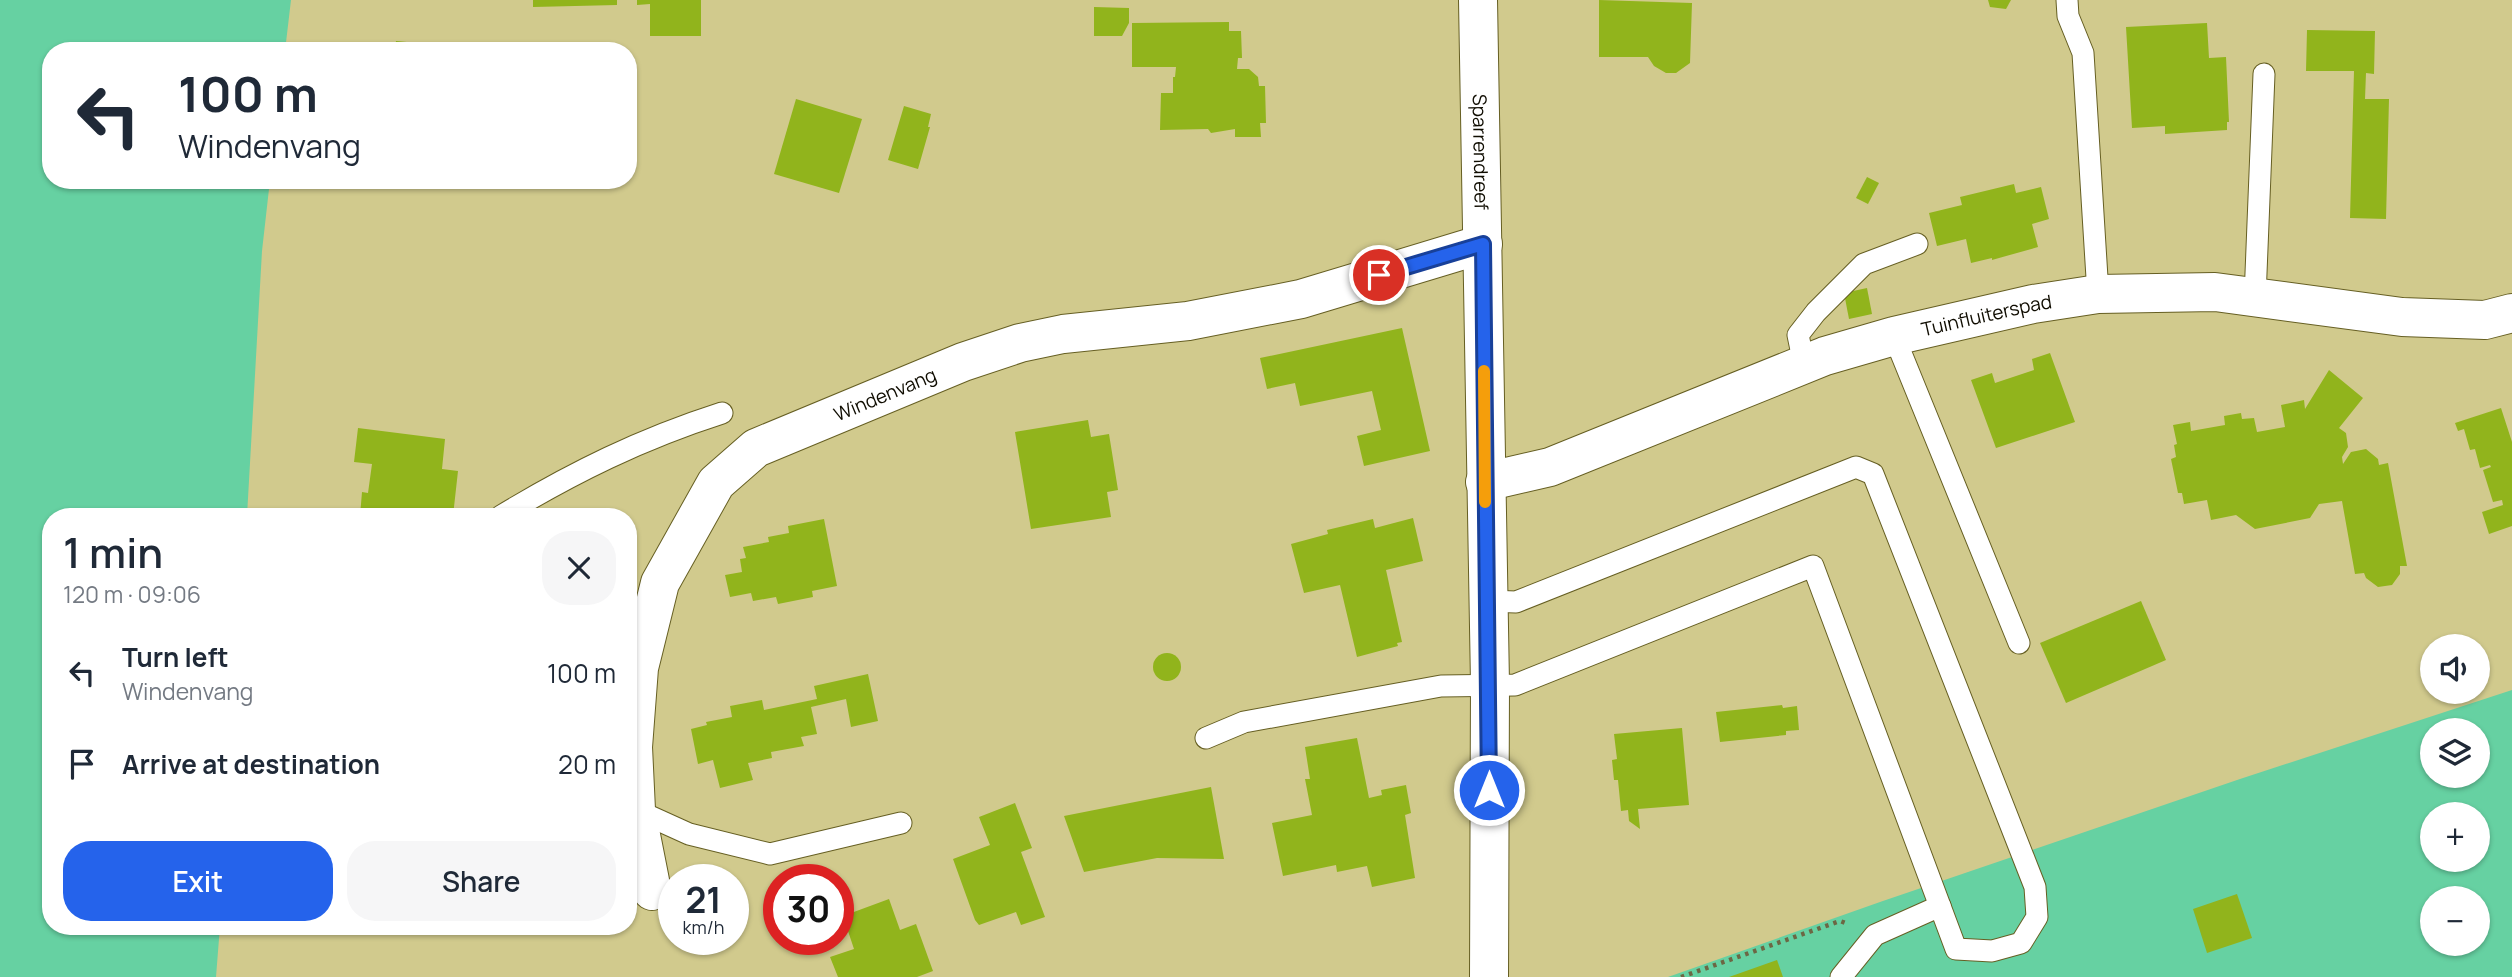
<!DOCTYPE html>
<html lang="en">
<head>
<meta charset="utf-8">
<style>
	body { margin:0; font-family:Manrope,sans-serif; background:#f6f6f7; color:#1f2937; height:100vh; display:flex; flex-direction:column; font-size:26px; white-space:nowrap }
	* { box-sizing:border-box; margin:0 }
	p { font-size:23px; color:#747a83 }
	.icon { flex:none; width:38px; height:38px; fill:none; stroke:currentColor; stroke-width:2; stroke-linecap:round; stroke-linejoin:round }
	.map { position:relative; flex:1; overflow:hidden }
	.panel { position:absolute; left:42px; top:508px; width:595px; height:427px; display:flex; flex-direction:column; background:#fff; border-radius:28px; box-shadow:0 2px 5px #0004 }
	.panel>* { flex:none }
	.hud { position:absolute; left:42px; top:42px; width:595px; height:147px; border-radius:28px; box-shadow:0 2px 5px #0004; background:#fff; color:#1f2937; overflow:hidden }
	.controls { position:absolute; left:2420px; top:634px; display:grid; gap:14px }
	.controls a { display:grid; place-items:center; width:70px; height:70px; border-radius:50%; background:#fff; box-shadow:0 2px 5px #0004; font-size:35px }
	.speed { position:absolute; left:658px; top:864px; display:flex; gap:14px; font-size:35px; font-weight:700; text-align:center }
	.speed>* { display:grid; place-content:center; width:91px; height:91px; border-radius:50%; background:#fff; box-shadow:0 2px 5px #0004; line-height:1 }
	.speed small { font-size:18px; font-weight:400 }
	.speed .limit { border:10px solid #d22; background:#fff; color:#111 }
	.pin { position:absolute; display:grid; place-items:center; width:60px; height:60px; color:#fff; margin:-30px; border:4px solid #fff; border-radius:50%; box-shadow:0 2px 7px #0007 }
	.me { position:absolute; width:77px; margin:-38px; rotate:0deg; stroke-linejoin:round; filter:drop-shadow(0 0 5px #0008) }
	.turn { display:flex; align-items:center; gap:24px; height:147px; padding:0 21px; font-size:32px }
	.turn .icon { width:91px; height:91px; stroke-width:2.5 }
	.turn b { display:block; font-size:49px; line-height:60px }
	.round { display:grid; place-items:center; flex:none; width:74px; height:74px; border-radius:28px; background:#f6f6f7 }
	.headline { display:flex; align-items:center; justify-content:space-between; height:119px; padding:0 21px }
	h1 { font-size:42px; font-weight:600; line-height:52px }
	.action { display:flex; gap:14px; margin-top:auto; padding:14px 21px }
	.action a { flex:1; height:80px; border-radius:28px; background:#2563eb; color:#fff; font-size:28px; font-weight:600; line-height:80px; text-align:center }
	.action a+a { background:#f6f6f7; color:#1f2937 }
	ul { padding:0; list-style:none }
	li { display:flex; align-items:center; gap:21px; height:91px; padding:0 21px }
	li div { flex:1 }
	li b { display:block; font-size:26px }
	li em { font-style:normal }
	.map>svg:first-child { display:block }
</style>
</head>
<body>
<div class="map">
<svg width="2512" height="977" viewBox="0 0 2512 977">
	<rect width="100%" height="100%" fill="#d1ca8d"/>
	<!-- green -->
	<g fill="#66d1a2" fill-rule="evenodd">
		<polygon points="0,0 291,0 285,51 51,51 51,180 270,180 262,251 247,516 51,516 51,926 220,926 216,977 0,977"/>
		<path d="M2512 690V977H1668L1880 902 2240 779ZM2432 730H2478V775H2432ZM2432 814H2478V859H2432ZM2432 898H2478V943H2432Z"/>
	</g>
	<!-- building -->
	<g fill="#91b41c">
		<polygon points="533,0 617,0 617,5 533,7"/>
		<polygon points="637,0 701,0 701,36 650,36 650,4 637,5"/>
		<polygon points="1599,0 1692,3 1690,63 1676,73 1666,73 1654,66 1648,57 1599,57"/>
		<polygon points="1988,0 2011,0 2006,9 1990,7"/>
		<polygon points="1094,7 1129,8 1129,23 1122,36 1094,36"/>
		<polygon points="1229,22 1229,31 1241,31 1242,58 1238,58 1237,69 1249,69 1258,77 1259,86 1265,86 1266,123 1260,123 1261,137 1235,137 1235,129 1211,133 1208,129 1160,130 1161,93 1173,93 1173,77 1175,77 1176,67 1132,67 1132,23"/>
		<polygon points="2207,23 2209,58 2226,57 2229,122 2227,122 2227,130 2165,134 2165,126 2132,128 2126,27"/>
		<polygon points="2307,30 2375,31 2374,74 2366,73 2365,99 2389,99 2386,219 2350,218 2354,71 2306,71"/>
		<polygon points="396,41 461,47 461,51 394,51"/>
		<polygon points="796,99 862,119 839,193 774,174"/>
		<polygon points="904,106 931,114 928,127 930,127 918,169 888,160"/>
		<polygon points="1867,177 1879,183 1868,204 1856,198"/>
		<polygon points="2014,184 2016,193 2041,187 2049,219 2032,224 2038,247 1992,260 1992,258 1971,263 1966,239 1937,246 1929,213 1962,205 1960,197"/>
		<polygon points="1867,288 1872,314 1849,319 1844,293"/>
		<polygon points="1402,328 1430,451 1364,466 1357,436 1381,430 1372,391 1300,406 1295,383 1267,389 1260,358"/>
		<polygon points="2050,353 2075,422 1996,448 1971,380 1992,373 1995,383 2034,370 2032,359"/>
		<polygon points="2329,370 2363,398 2339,428 2346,433 2348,447 2342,457 2343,464 2351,452 2366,449 2378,459 2379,465 2388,463 2407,566 2400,566 2400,574 2392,585 2378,587 2366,578 2364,573 2355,574 2342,501 2319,504 2310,518 2255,529 2236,515 2211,520 2207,500 2184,504 2182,493 2178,493 2171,459 2176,457 2174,445 2177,444 2173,425 2190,422 2191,431 2225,425 2224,416 2241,413 2242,419 2254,418 2257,432 2285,427 2281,405 2304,400 2305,409"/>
		<polygon points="2501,408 2512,442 2512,526 2489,534 2482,512 2503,505 2502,500 2493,502 2483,470 2491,467 2490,465 2480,468 2475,449 2470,450 2464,429 2458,431 2455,423"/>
		<polygon points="1088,420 1091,437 1109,434 1118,490 1107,492 1111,517 1031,529 1015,432"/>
		<polygon points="358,428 445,439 442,469 458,471 453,516 360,516 362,492 368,493 372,464 354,462"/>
		<polygon points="1413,518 1423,561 1386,570 1402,642 1397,643 1398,646 1357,657 1340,585 1304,593 1291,544 1328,534 1327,530 1373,519 1375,528"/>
		<polygon points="824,519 837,586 812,591 813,597 778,604 776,597 753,601 751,593 730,597 725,575 742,572 740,559 746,558 743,547 769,542 768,537 789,533 788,526"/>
		<polygon points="2141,601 2166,660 2066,703 2040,643"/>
		<circle cx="1167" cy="667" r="14"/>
		<polygon points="868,674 878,721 851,727 846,699 811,707 817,734 801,737 804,746 771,752 772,758 748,763 753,780 720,788 713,760 698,764 691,729 707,725 706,722 732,717 730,706 762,700 764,710 817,699 814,686"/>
		<polygon points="1782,705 1783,708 1797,706 1799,730 1786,731 1786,735 1720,742 1716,712"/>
		<polygon points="1682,728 1689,805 1638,809 1640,829 1629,821 1628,810 1621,811 1618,780 1614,780 1612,760 1617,759 1614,734"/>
		<polygon points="1357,738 1369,798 1382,795 1381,790 1406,785 1411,813 1405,815 1415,878 1372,887 1367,866 1337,872 1336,865 1283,876 1272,823 1312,815 1305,779 1310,779 1305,747"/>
		<polygon points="1211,787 1224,859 1157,858 1084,872 1064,816"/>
		<polygon points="1015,803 1032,848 1021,852 1045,917 1021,925 1016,912 979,925 975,920 953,859 990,845 979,817"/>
		<polygon points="2237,894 2252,938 2207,953 2193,909"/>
		<polygon points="889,899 900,930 916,924 933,971 917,977 838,977 830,957 854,949 843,916"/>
		<polygon points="1777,960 1783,977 1729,977"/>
	</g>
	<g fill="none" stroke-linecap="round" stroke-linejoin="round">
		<!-- lane casing -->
		<g stroke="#665f23" stroke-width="23">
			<g id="lane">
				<polyline points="2067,0 2068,16 2083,53 2098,294"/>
				<polyline points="2255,298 2264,74"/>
				<polyline points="1894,336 2019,643"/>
				<polyline points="1804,364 1798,335 1816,312 1864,264 1917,244"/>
				<path d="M501 516C574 472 641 439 722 413"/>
				<polyline points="1206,738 1244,722 1441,686 1515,685 1813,566 1956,949 1992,951 2021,943 2037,917 2035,887 1873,474 1856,467 1516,602 1488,601"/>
				<polyline points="636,810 689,834 770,854 901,823"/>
				<polyline points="1841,977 1875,935 1940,906"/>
			</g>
		</g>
		<!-- street casing -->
		<g stroke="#665f23" stroke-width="40">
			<g id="street">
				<path id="s1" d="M1478 0 1490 684 1489 977"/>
				<path id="s2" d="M1485 482 1550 467 1825 356 1894 336 2033 304 2098 294 2215 292 2402 317 2485 320 2512 313"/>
				<path id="s3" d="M652 891 636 810 633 747 639 668 660 583 716 483 756 448 963 362 1020 343 1063 334 1188 321 1301 299 1483 244"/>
			</g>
		</g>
		<!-- path -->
		<polyline stroke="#6c6744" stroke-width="4.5" stroke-dasharray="3.5 5" stroke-linecap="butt" points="1681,977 1840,921 1848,924"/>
		<!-- lane -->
		<use href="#lane" stroke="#fff" stroke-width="21"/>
		<!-- street -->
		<use href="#street" stroke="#fff" stroke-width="38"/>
	</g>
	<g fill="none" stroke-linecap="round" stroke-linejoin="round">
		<!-- route casing -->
		<g stroke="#184099" stroke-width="18">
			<polyline id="route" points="1379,275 1483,244 1489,790"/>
		</g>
		<!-- route -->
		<use href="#route" stroke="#2563eb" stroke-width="12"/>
		<!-- slow -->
		<polyline stroke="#f59e0b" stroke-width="12" points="1484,371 1485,502"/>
	</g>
	<g text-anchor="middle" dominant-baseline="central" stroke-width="6" stroke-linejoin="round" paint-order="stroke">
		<!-- street labels -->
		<g font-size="19" fill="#0f0c00" stroke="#d1ca8d">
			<text stroke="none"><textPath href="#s1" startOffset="152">Sparrendreef</textPath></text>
			<text stroke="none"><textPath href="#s2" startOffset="530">Tuinfluiterspad</textPath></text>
			<text stroke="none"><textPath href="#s3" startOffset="620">Windenvang</textPath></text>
		</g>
	</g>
</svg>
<div class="controls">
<a><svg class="icon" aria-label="sound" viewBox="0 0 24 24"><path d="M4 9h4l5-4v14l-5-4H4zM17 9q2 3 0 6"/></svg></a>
<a><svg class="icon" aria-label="layers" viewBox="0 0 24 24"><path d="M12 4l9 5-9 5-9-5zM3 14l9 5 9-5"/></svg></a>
<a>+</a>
<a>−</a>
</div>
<div class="speed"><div>21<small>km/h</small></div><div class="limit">30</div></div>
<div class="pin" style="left:1379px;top:275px;background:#d93025"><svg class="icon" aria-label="arrive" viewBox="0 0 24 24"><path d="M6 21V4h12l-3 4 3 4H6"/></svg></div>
<svg class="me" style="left:1489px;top:790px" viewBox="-20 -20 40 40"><circle r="17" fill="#2563eb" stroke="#fff" stroke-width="3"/><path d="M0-11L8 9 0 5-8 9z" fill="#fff"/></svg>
<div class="hud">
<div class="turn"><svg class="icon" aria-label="left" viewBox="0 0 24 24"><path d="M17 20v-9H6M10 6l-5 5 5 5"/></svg><div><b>100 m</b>Windenvang</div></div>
</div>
<section class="panel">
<div class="headline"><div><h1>1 min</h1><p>120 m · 09:06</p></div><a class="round"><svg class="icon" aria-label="close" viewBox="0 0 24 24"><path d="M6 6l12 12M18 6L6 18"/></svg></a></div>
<ul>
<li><svg class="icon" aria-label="left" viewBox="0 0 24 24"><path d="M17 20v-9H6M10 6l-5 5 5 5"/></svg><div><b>Turn left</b><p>Windenvang</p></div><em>100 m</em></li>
<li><svg class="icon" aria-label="arrive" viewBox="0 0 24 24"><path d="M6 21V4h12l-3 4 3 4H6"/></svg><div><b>Arrive at destination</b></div><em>20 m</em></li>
</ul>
<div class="action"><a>Exit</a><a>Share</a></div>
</section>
</div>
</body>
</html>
